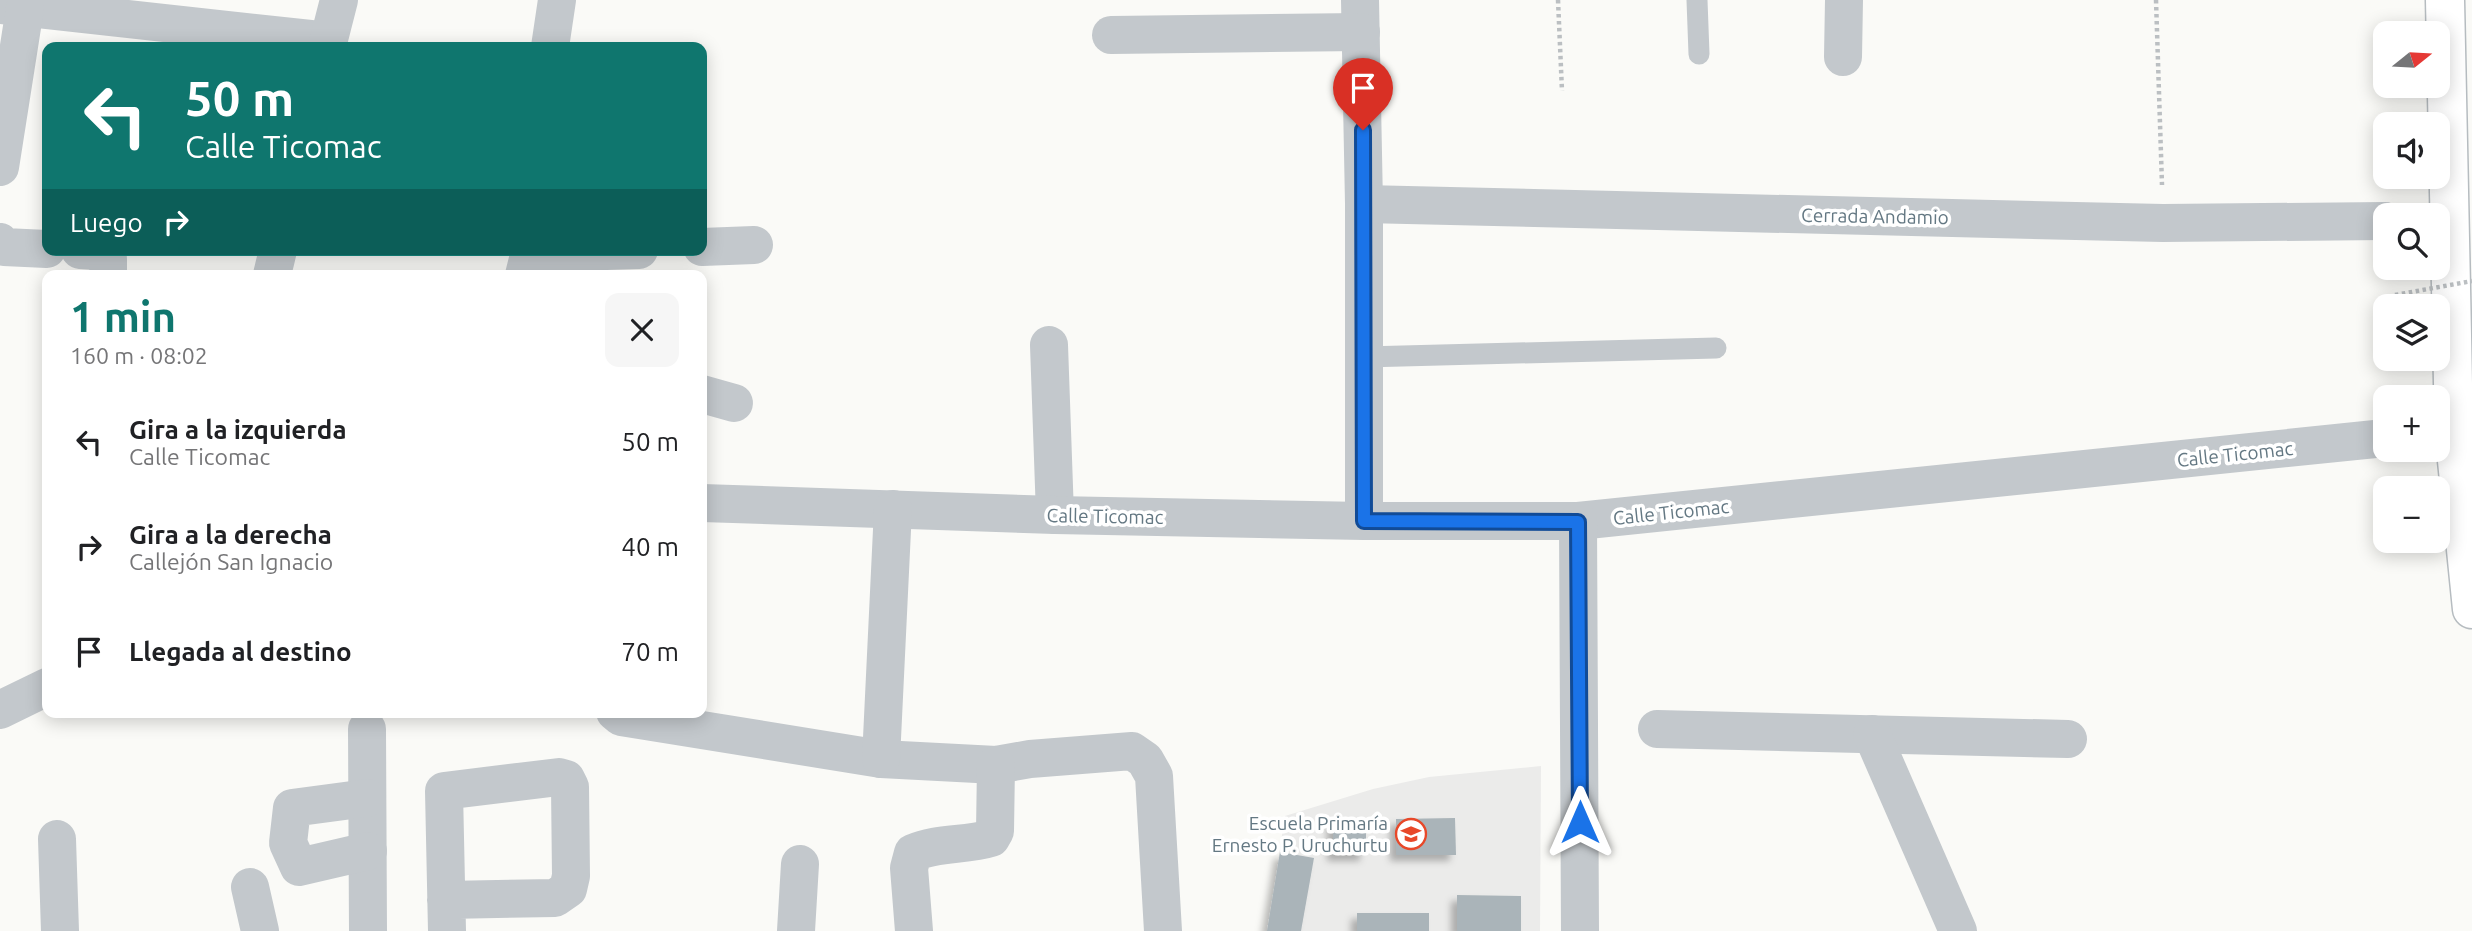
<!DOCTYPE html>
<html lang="es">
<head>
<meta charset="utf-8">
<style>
	body { margin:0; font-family:Ubuntu,sans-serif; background:#f6f6f6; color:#202124; height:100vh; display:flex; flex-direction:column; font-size:26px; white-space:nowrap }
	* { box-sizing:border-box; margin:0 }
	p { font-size:23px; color:#757577 }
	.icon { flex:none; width:38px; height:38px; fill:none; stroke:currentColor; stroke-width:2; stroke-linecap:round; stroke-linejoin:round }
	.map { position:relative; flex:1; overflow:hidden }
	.panel { position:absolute; left:42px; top:270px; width:665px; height:448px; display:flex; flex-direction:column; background:#fff; border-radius:14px; box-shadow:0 4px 18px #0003 }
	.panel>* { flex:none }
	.top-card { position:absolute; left:42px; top:42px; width:665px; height:214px; border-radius:14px; box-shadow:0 4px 18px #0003; background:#0f766e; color:#fff; overflow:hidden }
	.needle { width:46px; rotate:72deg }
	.buttons { position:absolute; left:2373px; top:21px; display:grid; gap:14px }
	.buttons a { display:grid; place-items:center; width:77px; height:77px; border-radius:14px; background:#fff; box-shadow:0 4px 18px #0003; font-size:35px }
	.pin { position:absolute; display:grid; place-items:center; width:60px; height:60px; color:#fff; margin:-72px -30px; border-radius:50% 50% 50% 0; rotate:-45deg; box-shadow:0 0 7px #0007 }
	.pin .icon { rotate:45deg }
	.me { position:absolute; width:77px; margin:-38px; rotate:0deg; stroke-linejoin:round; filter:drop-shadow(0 0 5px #0008) }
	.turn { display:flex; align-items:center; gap:24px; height:147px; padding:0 28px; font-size:32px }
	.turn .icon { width:91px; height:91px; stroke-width:2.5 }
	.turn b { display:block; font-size:49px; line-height:60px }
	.then { display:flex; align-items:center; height:66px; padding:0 28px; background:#0003; gap:14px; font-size:26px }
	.round { display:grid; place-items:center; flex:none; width:74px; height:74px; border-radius:14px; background:#f6f6f6 }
	.overview { display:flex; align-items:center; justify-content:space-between; height:119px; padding:0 28px }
	h1 { font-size:42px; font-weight:700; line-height:52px; color:#0f766e }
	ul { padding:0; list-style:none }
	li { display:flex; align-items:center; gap:21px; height:105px; padding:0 28px }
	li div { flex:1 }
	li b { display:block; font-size:26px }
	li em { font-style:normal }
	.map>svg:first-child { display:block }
</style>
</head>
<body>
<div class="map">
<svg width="2472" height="931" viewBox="0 0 2472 931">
	<defs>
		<filter id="shadow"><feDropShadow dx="-6" dy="6" stdDeviation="3.5" flood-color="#0004"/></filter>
	</defs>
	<rect width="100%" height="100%" fill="#fafaf7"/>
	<!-- built -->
	<polygon fill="#ebebea" points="1541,766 1540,931 1267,931 1285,816 1373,789 1429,777"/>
	<!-- building -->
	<g fill="#aab4b9" filter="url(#shadow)">
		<polygon points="1366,818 1366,855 1333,855 1333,819"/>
		<polygon points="1455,818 1456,855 1396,855 1396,819"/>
		<polygon points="1280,852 1314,858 1301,931 1267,931"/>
		<polygon points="1457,895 1521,896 1521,931 1457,931"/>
		<rect x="1357" y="913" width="72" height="18"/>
	</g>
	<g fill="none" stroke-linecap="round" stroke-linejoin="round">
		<!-- primary casing -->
		<g stroke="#b6bcc0" stroke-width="41">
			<polyline id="primary" points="2445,0 2454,431 2472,609"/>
		</g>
		<!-- path -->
		<g stroke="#bbbfc2" stroke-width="4.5" stroke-dasharray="3.5 3.5" stroke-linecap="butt">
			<polyline points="1558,0 1562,91"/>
			<polyline points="2156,0 2162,185"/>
			<polyline points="2395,295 2397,306"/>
		</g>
		<!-- service -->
		<g stroke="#c3c8cc" stroke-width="21">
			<polyline points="1697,0 1699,54"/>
			<polyline points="1364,357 1716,348"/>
		</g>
		<!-- minor -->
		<g stroke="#c3c8cc" stroke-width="38">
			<polyline points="1360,0 1364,204 1364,521"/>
			<polyline points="0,5 329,41"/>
			<polyline points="1111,35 1361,32"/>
			<polyline points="327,47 339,0"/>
			<polyline points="550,47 557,0"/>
			<polyline points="1843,57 1844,0"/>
			<polyline points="0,167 25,8"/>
			<polyline points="1364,204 2163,223 2385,221"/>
			<polyline points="0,242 4,247 47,249"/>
			<polyline points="702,247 754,245"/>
			<polyline points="80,250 96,251 108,259 108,275"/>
			<polyline points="272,275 278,250"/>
			<polyline points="524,275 528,259 541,253 639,250"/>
			<polyline points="1049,345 1055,515"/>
			<polyline points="702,394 734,403"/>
			<polyline points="702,503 1055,515 1364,521 1578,521 2385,438"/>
			<polyline points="1578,521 1580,931"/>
			<polyline points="0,710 47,687"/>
			<polyline points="615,712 621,717 881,759 996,765 1030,759 1132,751 1145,760 1154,776 1163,931"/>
			<polyline points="367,729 368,931"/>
			<polyline points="1657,729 2068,739"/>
			<polyline points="1872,734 1958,931"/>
			<polyline points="881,759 893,509"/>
			<polyline points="367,798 292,808 288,843 299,867 368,851"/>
			<polyline points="57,839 60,931"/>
			<polyline points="250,887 260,931"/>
			<polyline points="446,900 555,898 568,889 571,876 570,787 566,779 559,777 444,791 447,931"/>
			<polyline points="796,931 800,864"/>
			<path d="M914 931 909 868 913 853C938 842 966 846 991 838L995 831 996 765"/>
		</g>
		<!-- primary -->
		<use href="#primary" stroke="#fff" stroke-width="38"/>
		<!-- path-bridge -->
		<polyline stroke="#bbbfc2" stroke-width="4.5" stroke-dasharray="3.5 3.5" stroke-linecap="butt" points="2395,295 2472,281"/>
	</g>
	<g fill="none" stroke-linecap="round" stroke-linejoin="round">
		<!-- route casing -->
		<g stroke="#114b97" stroke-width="18">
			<polyline id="route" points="1363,130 1364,521 1578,522 1580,822"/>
		</g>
		<!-- route -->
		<use href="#route" stroke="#1a73e8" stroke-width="12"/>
	</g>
	<!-- icons -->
	<defs>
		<g id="school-ring" transform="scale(1.575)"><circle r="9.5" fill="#fff" stroke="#e84829" stroke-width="1.5"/><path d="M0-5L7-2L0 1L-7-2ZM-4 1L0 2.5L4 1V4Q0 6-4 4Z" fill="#e84829"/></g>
	</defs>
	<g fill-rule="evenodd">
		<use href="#school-ring" x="1411" y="834"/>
	</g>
	<g text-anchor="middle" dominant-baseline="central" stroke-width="7" stroke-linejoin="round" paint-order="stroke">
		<!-- street labels -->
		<g font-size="19" fill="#647883" stroke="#fff">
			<text transform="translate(1875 216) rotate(1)">Cerrada Andamio</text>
			<text transform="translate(2235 454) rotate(-6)">Calle Ticomac</text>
			<text transform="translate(1671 512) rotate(-6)">Calle Ticomac</text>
			<text transform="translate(1105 516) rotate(1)">Calle Ticomac</text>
		</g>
		<!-- poi labels -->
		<g font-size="19" fill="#647883" stroke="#fff" text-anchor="end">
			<text x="1388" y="823">Escuela Primaría<tspan x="1388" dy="22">Ernesto P. Uruchurtu</tspan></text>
		</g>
	</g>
</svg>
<div class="buttons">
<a><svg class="needle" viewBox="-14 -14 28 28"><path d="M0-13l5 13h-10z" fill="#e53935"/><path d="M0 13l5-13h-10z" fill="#757577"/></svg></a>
<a><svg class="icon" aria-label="sound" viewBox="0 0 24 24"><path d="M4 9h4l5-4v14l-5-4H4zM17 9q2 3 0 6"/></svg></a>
<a><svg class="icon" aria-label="search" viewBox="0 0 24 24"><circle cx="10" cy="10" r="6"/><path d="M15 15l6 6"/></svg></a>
<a><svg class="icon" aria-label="layers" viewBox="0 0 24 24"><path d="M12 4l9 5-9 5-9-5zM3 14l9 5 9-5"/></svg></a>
<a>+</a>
<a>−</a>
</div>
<div class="pin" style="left:1363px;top:130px;background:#d93025"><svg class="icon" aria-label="arrive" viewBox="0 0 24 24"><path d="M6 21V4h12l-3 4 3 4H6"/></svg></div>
<svg class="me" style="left:1580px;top:822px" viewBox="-20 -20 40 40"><path d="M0-17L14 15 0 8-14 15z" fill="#1a73e8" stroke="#fff" stroke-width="4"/></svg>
<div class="top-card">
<div class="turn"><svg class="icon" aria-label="left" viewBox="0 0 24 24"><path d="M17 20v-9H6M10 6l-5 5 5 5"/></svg><div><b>50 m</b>Calle Ticomac</div></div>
<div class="then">Luego<svg class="icon" aria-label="right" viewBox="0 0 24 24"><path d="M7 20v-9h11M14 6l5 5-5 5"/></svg></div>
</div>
<section class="panel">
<div class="overview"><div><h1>1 min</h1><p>160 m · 08:02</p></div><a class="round"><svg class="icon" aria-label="close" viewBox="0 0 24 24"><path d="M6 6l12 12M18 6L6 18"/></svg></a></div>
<ul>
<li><svg class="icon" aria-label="left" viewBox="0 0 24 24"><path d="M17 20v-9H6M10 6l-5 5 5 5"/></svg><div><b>Gira a la izquierda</b><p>Calle Ticomac</p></div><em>50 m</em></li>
<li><svg class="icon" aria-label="right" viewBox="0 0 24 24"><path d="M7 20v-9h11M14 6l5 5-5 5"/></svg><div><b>Gira a la derecha</b><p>Callejón San Ignacio</p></div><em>40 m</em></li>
<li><svg class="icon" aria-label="arrive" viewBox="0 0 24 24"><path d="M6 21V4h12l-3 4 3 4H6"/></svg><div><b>Llegada al destino</b></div><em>70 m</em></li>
</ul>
</section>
</div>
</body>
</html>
